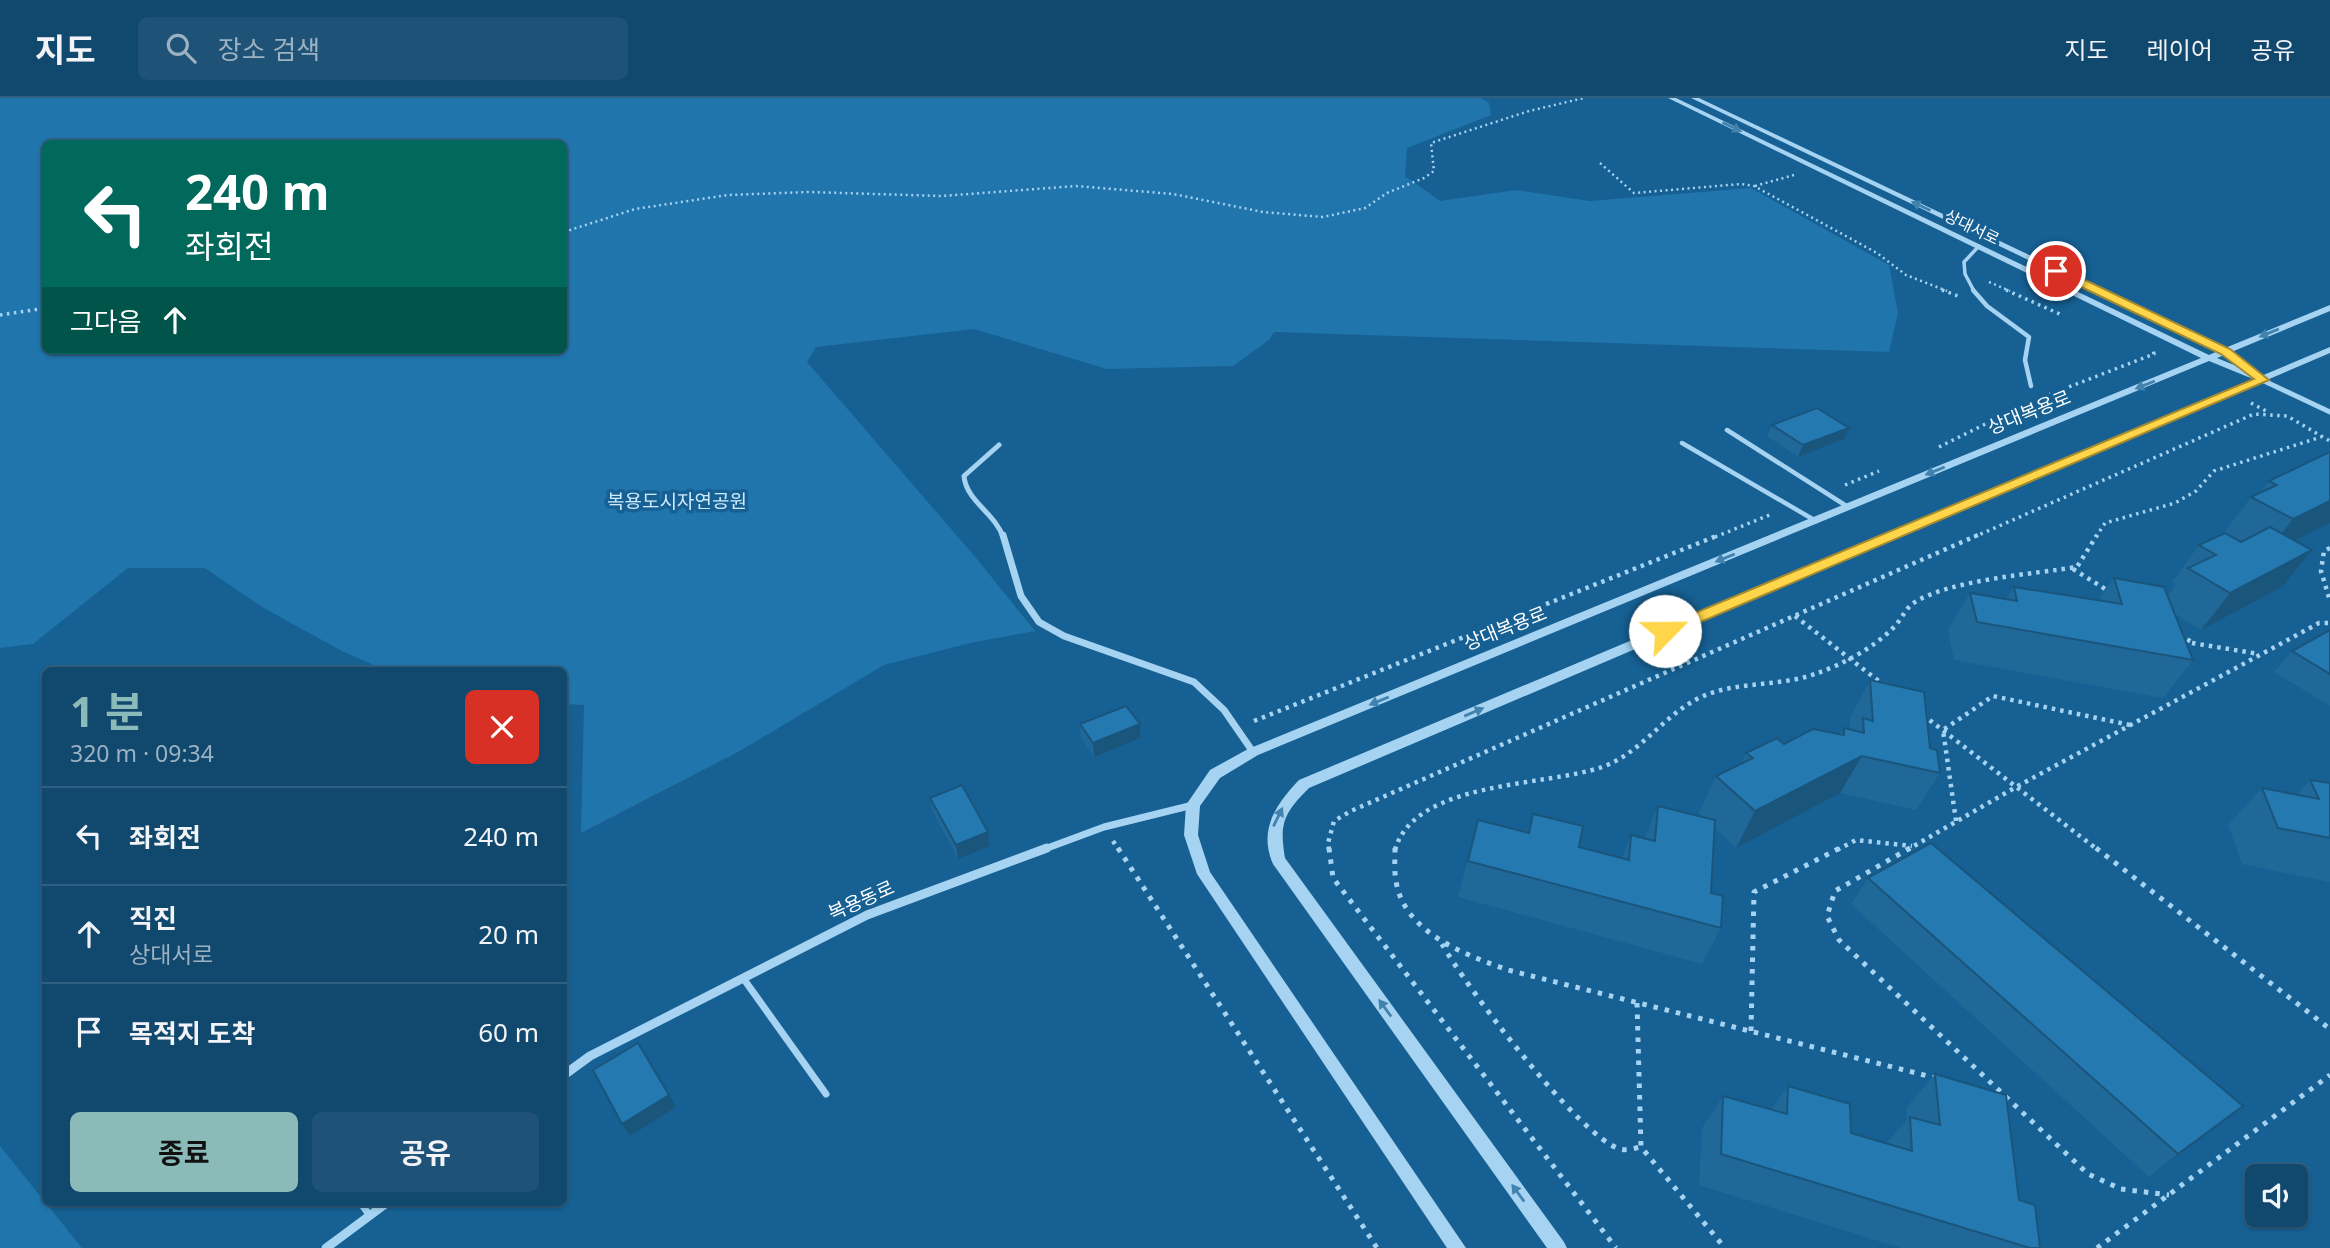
<!DOCTYPE html>
<html lang="ko">
<head>
<meta charset="utf-8">
<style>
	body { margin:0; font-family:"Noto Sans","Noto Sans KR",sans-serif; background:#1e5276; color:#f1f3f6; height:100vh; display:flex; flex-direction:column; font-size:26px; white-space:nowrap }
	* { box-sizing:border-box; margin:0 }
	p { font-size:23px; color:#9cb2c2 }
	.icon { flex:none; width:38px; height:38px; fill:none; stroke:currentColor; stroke-width:2; stroke-linecap:round; stroke-linejoin:round }
	.map { position:relative; flex:1; overflow:hidden }
	.panel { position:absolute; left:42px; top:569px; width:525px; height:539px; display:flex; flex-direction:column; background:#10486e; border-radius:10px; box-shadow:0 2px 5px #0004,0 0 0 2px #306081 }
	.panel>* { flex:none }
	.guide { position:absolute; left:42px; top:42px; width:525px; height:214px; border-radius:10px; box-shadow:0 2px 5px #0004,0 0 0 2px #306081; background:#00695c; color:#fff; overflow:hidden }
	.tools { position:absolute; left:2245px; top:1066px; display:grid; gap:14px }
	.tools a { display:grid; place-items:center; width:63px; height:63px; border-radius:10px; background:#10486e; box-shadow:0 2px 5px #0004,0 0 0 2px #306081; font-size:35px }
	.pin { position:absolute; display:grid; place-items:center; width:60px; height:60px; color:#fff; margin:-30px; border:4px solid #fff; border-radius:50%; box-shadow:0 2px 7px #0007 }
	.me { position:absolute; width:77px; margin:-38px; rotate:67deg; stroke-linejoin:round; filter:drop-shadow(0 0 5px #0008) }
	.turn { display:flex; align-items:center; gap:24px; height:147px; padding:0 28px; font-size:32px }
	.turn .icon { width:91px; height:91px; stroke-width:2.5 }
	.turn b { display:block; font-size:49px; line-height:60px }
	.then { display:flex; align-items:center; height:66px; padding:0 28px; background:#0003; gap:14px; font-size:26px }
	.round { display:grid; place-items:center; flex:none; width:74px; height:74px; border-radius:10px; background:#1e5276 }
	.head { display:flex; align-items:center; justify-content:space-between; height:119px; padding:0 28px }
	h1 { font-size:42px; font-weight:700; line-height:52px; color:#8bbbb9 }
	.cta { display:flex; gap:14px; margin-top:auto; padding:14px 28px }
	.cta a { flex:1; height:80px; border-radius:10px; background:#8bbbb9; color:#111; font-size:28px; font-weight:700; line-height:80px; text-align:center }
	.cta a+a { background:#1e5276; color:#f1f3f6 }
	ul { padding:0; list-style:none }
	li { display:flex; align-items:center; gap:21px; height:98px; padding:0 28px; border-top:2px solid #306081 }
	li div { flex:1 }
	li b { display:block; font-size:26px }
	li em { font-style:normal }
	header { display:flex; align-items:center; gap:42px; box-sizing:border-box; height:98px; padding:0 35px; background:#10486e; border-bottom:2px solid #306081 }
	header strong { font-size:33px }
	nav { display:flex; gap:38px; margin-inline-start:auto; font-size:24px }
	.search { width:490px; height:63px; background:#1e5276; display:flex; align-items:center; gap:18px; box-sizing:border-box; padding:0 24px; border-radius:10px; color:#9cb2c2; font-size:26px }
	.map>svg:first-child { display:block }
</style>
</head>
<body>
<header>
<strong>지도</strong>
<div class="search"><svg class="icon" aria-label="search" viewBox="0 0 24 24"><circle cx="10" cy="10" r="6"/><path d="M15 15l6 6"/></svg>장소 검색</div>
<nav><a>지도</a><a>레이어</a><a>공유</a></nav>
</header>
<div class="map">
<svg width="2330" height="1150" viewBox="0 0 2330 1150">
	<rect width="100%" height="100%" fill="#166093"/>
	<!-- green -->
	<g fill="#1f75ac" fill-rule="evenodd">
		<path d="M0 0H1481L1489 5 1491 17 1407 50 1405 78 1440 103 1516 92 1590 103 1751 90 1889 167 1898 215 1889 254 1274 234 1269 242 1233 268 1107 271 974 231 816 249 807 264 977 461 1035 533 970 545 884 567 738 654 581 735 584 607 564 606V572H385L342 553 262 509 205 470H128L33 546 0 550ZM46 46H564V252H46Z"/>
		<polygon points="0,1048 82,1150 0,1150"/>
	</g>
	<g fill="none" stroke-linecap="round" stroke-linejoin="round">
		<!-- path-far3 -->
		<g stroke="#a5d3f1" stroke-width="2.5" stroke-dasharray="2 3.5" stroke-linecap="butt">
			<polyline points="1600,65 1634,95 1741,86 1754,88 1877,155 1906,177 1947,193"/>
			<polyline points="1755,88 1794,77"/>
			<polyline points="564,134 635,111 728,97 809,94 942,98 1076,88 1173,96 1263,114 1323,119 1365,110 1387,95 1424,80 1434,73 1431,45 1529,13 1584,0"/>
			<polyline points="1989,184 2010,193"/>
		</g>
		<!-- path-far2 -->
		<g stroke="#a5d3f1" stroke-width="3.5" stroke-dasharray="2.5 4.5" stroke-linecap="butt">
			<polyline points="1942,192 1958,198"/>
			<polyline points="2006,192 2062,217"/>
			<polyline points="0,217 46,210"/>
			<polyline points="2043,299 2154,256 2153,251"/>
			<polyline points="2251,305 2268,314"/>
			<polyline points="1939,349 2028,305"/>
			<polyline points="1845,387 1879,373"/>
			<polyline points="1715,439 1772,416"/>
			<polyline points="1974,439 2254,316 2287,318 2330,343"/>
			<polyline points="2096,439 2105,425 2175,405 2196,393 2214,373 2321,339"/>
		</g>
		<!-- path-far1 -->
		<g stroke="#a5d3f1" stroke-width="4.5" stroke-dasharray="3.5 5" stroke-linecap="butt">
			<polyline points="2330,450 2324,453 2321,473 2330,503"/>
			<polyline points="2073,471 2110,494"/>
			<polyline points="1795,518 1885,588"/>
			<polyline points="2180,537 2193,545"/>
			<polyline points="2192,545 2259,556"/>
			<polyline points="1923,617 2098,752"/>
			<polyline points="1254,623 1719,437"/>
			<polyline points="1956,723 1943,632 1993,598 2130,627"/>
			<polyline points="1113,743 1119,752"/>
			<polyline points="1329,752 1328,745 1334,723 1351,713 1978,437"/>
			<path d="M1395 752C1415 682 1545 689 1602 669 1642 655 1663 617 1701 599 1736 583 1778 589 1815 576 1841 567 1872 551 1892 531 1900 524 1904 513 1912 506 1946 482 2034 476 2077 469L2097 437"/>
			<polyline points="1837,752 1856,742 1912,748"/>
			<polyline points="1907,752 2016,689 2319,525 2330,525"/>
		</g>
		<!-- path -->
		<g stroke="#a5d3f1" stroke-width="5" stroke-dasharray="4.5 7" stroke-linecap="butt">
			<polyline points="1118,750 1377,1150"/>
			<polyline points="1329,750 1333,780 1616,1150"/>
			<path d="M1395 750C1395 761 1394 773 1396 783 1404 835 1466 857 1508 872L1936 980"/>
			<polyline points="1910,750 1835,793 1827,818 1839,842 2088,1076 2121,1091 2169,1097"/>
			<polyline points="2096,750 2330,931"/>
			<path d="M1442 846C1464 886 1580 1040 1620 1051 1626 1053 1635 1050 1641 1049"/>
			<polyline points="1637,905 1641,1049 1725,1150"/>
			<polyline points="1751,933 1754,794 1840,750"/>
			<polyline points="2097,1150 2330,977"/>
		</g>
		<!-- service-far2 -->
		<polyline stroke="#a5d3f1" stroke-width="3.5" points="1974,193 1965,176 1964,164 1979,148"/>
		<!-- service-far1 -->
		<g stroke="#a5d3f1" stroke-width="4.5">
			<polyline points="1973,192 1987,208 2029,239 2025,262 2031,288"/>
			<polyline points="1727,332 1848,409"/>
			<polyline points="1682,345 1816,423"/>
		</g>
		<!-- service -->
		<g stroke="#a5d3f1" stroke-width="7">
			<polyline points="743,880 826,996"/>
			<polyline points="360,1104 370,1118"/>
		</g>
		<!-- minor-far2 -->
		<g stroke="#a5d3f1" stroke-width="5">
			<polyline points="2262,282 2330,314"/>
			<path d="M999 347 964 378C966 403 995 415 1003 439"/>
		</g>
		<!-- minor-far1 -->
		<g stroke="#a5d3f1" stroke-width="7">
			<polyline points="1003,437 1021,498 1039,524 1064,538 1194,584 1224,612 1253,654"/>
			<polyline points="1042,752 1104,729 1193,707"/>
		</g>
		<!-- minor -->
		<g stroke="#a5d3f1" stroke-width="9">
			<polyline points="564,977 590,958 867,817 1047,750"/>
			<polyline points="326,1150 388,1104"/>
		</g>
		<!-- tertiary -->
		<path fill="#a5d3f1" fill-rule="evenodd" d="M1668 0H1676L2209 257 2218 253 1691 0H1699L2225 250 2330 207V213L2217 260 2261 278 2330 249V255L1309 690C1284 715 1279 725 1285 760L1564 1144 1567 1150H1547L1273 766C1258 732 1276 706 1299 682L2253 281 2209 263 1258 657 1220 680 1200 708 1198 737 1210 774 1466 1150H1447L1197 776 1184 737 1186 707 1210 672 1248 651 2201 260Z"/>
		<!-- secondary -->
		<polygon fill="#d4ebfb" fill-rule="evenodd" points="2225,250 2266,280 2266,284 2258,284 2221,255 2221,251"/>
	</g>
	<!-- wall -->
	<g fill="#206898">
		<polygon points="1772,327 1844,341 1798,359 1767,338"/>
		<polygon points="2330,354 2330,425 2294,443 2282,489 2201,532 2175,516 2193,562 2163,600 1954,562 1948,532 1970,495 2006,501 2014,489 2098,502 2114,480 2168,498 2176,486 2172,484 2199,447 2224,435 2251,399 2260,395 2269,383"/>
		<polygon points="2330,532 2330,608 2274,574 2292,553"/>
		<polygon points="1870,582 1930,650 1940,675 1916,712 1840,695 1736,750 1715,730 1711,795 1721,830 1702,866 1458,799 1478,722 1527,735 1533,716 1579,749 1622,760 1631,737 1644,741 1658,708 1703,719 1699,715 1716,678 1741,666 1746,655 1784,646 1840,636 1844,630 1850,632 1850,620"/>
		<polygon points="1080,626 1140,626 1140,640 1094,659 1081,640"/>
		<polygon points="2310,682 2330,685 2330,784 2242,766 2228,727 2262,690 2296,697"/>
		<polygon points="930,700 988,734 990,748 958,761 933,714"/>
		<polygon points="1868,780 2243,1008 2149,1079 1851,806"/>
		<polygon points="1935,976 2019,1102 2040,1150 1901,1150 1699,1087 1702,1030 1723,998 1771,1011 1788,988 1851,1035 1886,1046 1907,1022 1906,1010"/>
	</g>
	<!-- shaded-wall -->
	<g fill="#1a557c">
		<polygon points="1849,330 1844,341 1798,359 1803,347"/>
		<polygon points="2330,403 2330,425 2264,458 2293,421"/>
		<polygon points="2312,452 2282,489 2201,532 2230,495"/>
		<polygon points="1140,626 1140,640 1094,659 1093,645"/>
		<polygon points="1862,658 1840,695 1736,750 1755,713"/>
		<polygon points="988,734 990,748 958,761 956,747"/>
		<polygon points="669,997 676,1009 630,1038 622,1026"/>
		<polygon points="2243,1008 2213,1031 2149,1079 2178,1056"/>
	</g>
	<!-- building -->
	<g fill="#2579b1" stroke="#1a557c" stroke-width="2">
		<polygon points="1817,310 1849,330 1803,347 1772,327"/>
		<polygon points="2330,354 2330,403 2293,421 2251,399 2277,387 2269,383"/>
		<polygon points="2270,429 2312,452 2230,495 2188,470 2216,457 2199,447 2225,435 2241,444"/>
		<polygon points="2114,480 2164,489 2193,562 1977,524 1970,495 2017,503 2014,489 2122,506"/>
		<polygon points="2330,532 2330,576 2292,553"/>
		<polygon points="1870,582 1924,594 1930,650 1937,652 1940,675 1862,658 1755,713 1716,678 1753,660 1746,655 1777,640 1784,646 1813,631 1844,637 1844,630 1864,635 1863,620 1873,623"/>
		<polygon points="1126,608 1140,626 1093,645 1080,626"/>
		<polygon points="2310,682 2330,685 2330,740 2278,730 2262,690 2319,701"/>
		<polygon points="962,687 988,734 956,747 930,700"/>
		<polygon points="1658,708 1715,722 1711,795 1723,798 1721,830 1468,763 1478,722 1529,735 1533,716 1583,728 1579,749 1629,762 1631,737 1655,743"/>
		<polygon points="1931,745 2243,1008 2178,1056 1868,780"/>
		<polygon points="638,945 669,997 622,1026 593,972"/>
		<polygon points="1935,976 2006,997 2019,1102 2035,1107 2040,1150 2030,1150 1721,1056 1723,998 1787,1016 1788,988 1850,1006 1851,1035 1912,1053 1910,1019 1940,1027"/>
	</g>
	<!-- one-way arrows -->
	<defs><path id="oneway-solid" d="M-6-.8H1V-3.2L6.5 0L1 3.2V.8H-6Z" transform="scale(1.75)"/></defs>
	<g fill="#4182af">
		<use href="#oneway-solid" transform="translate(1732 29) rotate(26)"/>
		<use href="#oneway-solid" transform="translate(1921 108) rotate(-155)"/>
		<use href="#oneway-solid" transform="translate(2269 235) rotate(158)"/>
		<use href="#oneway-solid" transform="translate(2145 287) rotate(158)"/>
		<use href="#oneway-solid" transform="translate(1935 373) rotate(158)"/>
		<use href="#oneway-solid" transform="translate(1725 460) rotate(158)"/>
		<use href="#oneway-solid" transform="translate(1379 603) rotate(158)"/>
		<use href="#oneway-solid" transform="translate(1474 614) rotate(-23)"/>
		<use href="#oneway-solid" transform="translate(1278 719) rotate(-64)"/>
		<use href="#oneway-solid" transform="translate(1385 910) rotate(-126)"/>
		<use href="#oneway-solid" transform="translate(1518 1095) rotate(-126)"/>
	</g>
	<!-- route -->
	<polygon fill="#ffd54a" stroke="#a68a30" stroke-width="2" points="2052,170 2060,170 2230,251 2269,282 1670,537 1659,537 1657,533 1659,530 2254,281 2221,256 2052,175"/>
	<g text-anchor="middle" dominant-baseline="central" stroke-width="7" stroke-linejoin="round" paint-order="stroke">
		<!-- far-street labels -->
		<g font-size="16" fill="#fff" stroke="#166093">
			<text transform="translate(1972 129) rotate(26)">상대서로</text>
		</g>
		<!-- street labels -->
		<g font-size="19" fill="#fff" stroke="#166093">
			<text transform="translate(2029 314) rotate(-22)">상대복용로</text>
			<text transform="translate(1505 530) rotate(-22)">상대복용로</text>
			<text transform="translate(861 802) rotate(-24)">복용동로</text>
		</g>
		<!-- park labels -->
		<g font-size="19" fill="#cce9fc" stroke="#166093">
			<text x="677" y="403">복용도시자연공원</text>
		</g>
	</g>
</svg>
<div class="tools">
<a><svg class="icon" aria-label="sound" viewBox="0 0 24 24"><path d="M4 9h4l5-4v14l-5-4H4zM17 9q2 3 0 6"/></svg></a>
</div>
<div class="pin" style="left:2056px;top:173px;background:#d93025"><svg class="icon" aria-label="arrive" viewBox="0 0 24 24"><path d="M6 21V4h12l-3 4 3 4H6"/></svg></div>
<svg class="me" style="left:1665px;top:533px" viewBox="-20 -20 40 40"><circle r="19" fill="#fff"/><path d="M0-13L10 11 0 6-10 11z" fill="#ffd54a"/></svg>
<div class="guide">
<div class="turn"><svg class="icon" aria-label="left" viewBox="0 0 24 24"><path d="M17 20v-9H6M10 6l-5 5 5 5"/></svg><div><b>240 m</b>좌회전</div></div>
<div class="then">그다음<svg class="icon" aria-label="ahead" viewBox="0 0 24 24"><path d="M12 20V5M6 11l6-6 6 6"/></svg></div>
</div>
<section class="panel">
<div class="head"><div><h1>1 분</h1><p>320 m · 09:34</p></div><a class="round" style="background:#d93025;color:#fff"><svg class="icon" aria-label="close" viewBox="0 0 24 24"><path d="M6 6l12 12M18 6L6 18"/></svg></a></div>
<ul>
<li><svg class="icon" aria-label="left" viewBox="0 0 24 24"><path d="M17 20v-9H6M10 6l-5 5 5 5"/></svg><div><b>좌회전</b></div><em>240 m</em></li>
<li><svg class="icon" aria-label="ahead" viewBox="0 0 24 24"><path d="M12 20V5M6 11l6-6 6 6"/></svg><div><b>직진</b><p>상대서로</p></div><em>20 m</em></li>
<li><svg class="icon" aria-label="arrive" viewBox="0 0 24 24"><path d="M6 21V4h12l-3 4 3 4H6"/></svg><div><b>목적지 도착</b></div><em>60 m</em></li>
</ul>
<div class="cta"><a>종료</a><a>공유</a></div>
</section>
</div>
</body>
</html>
